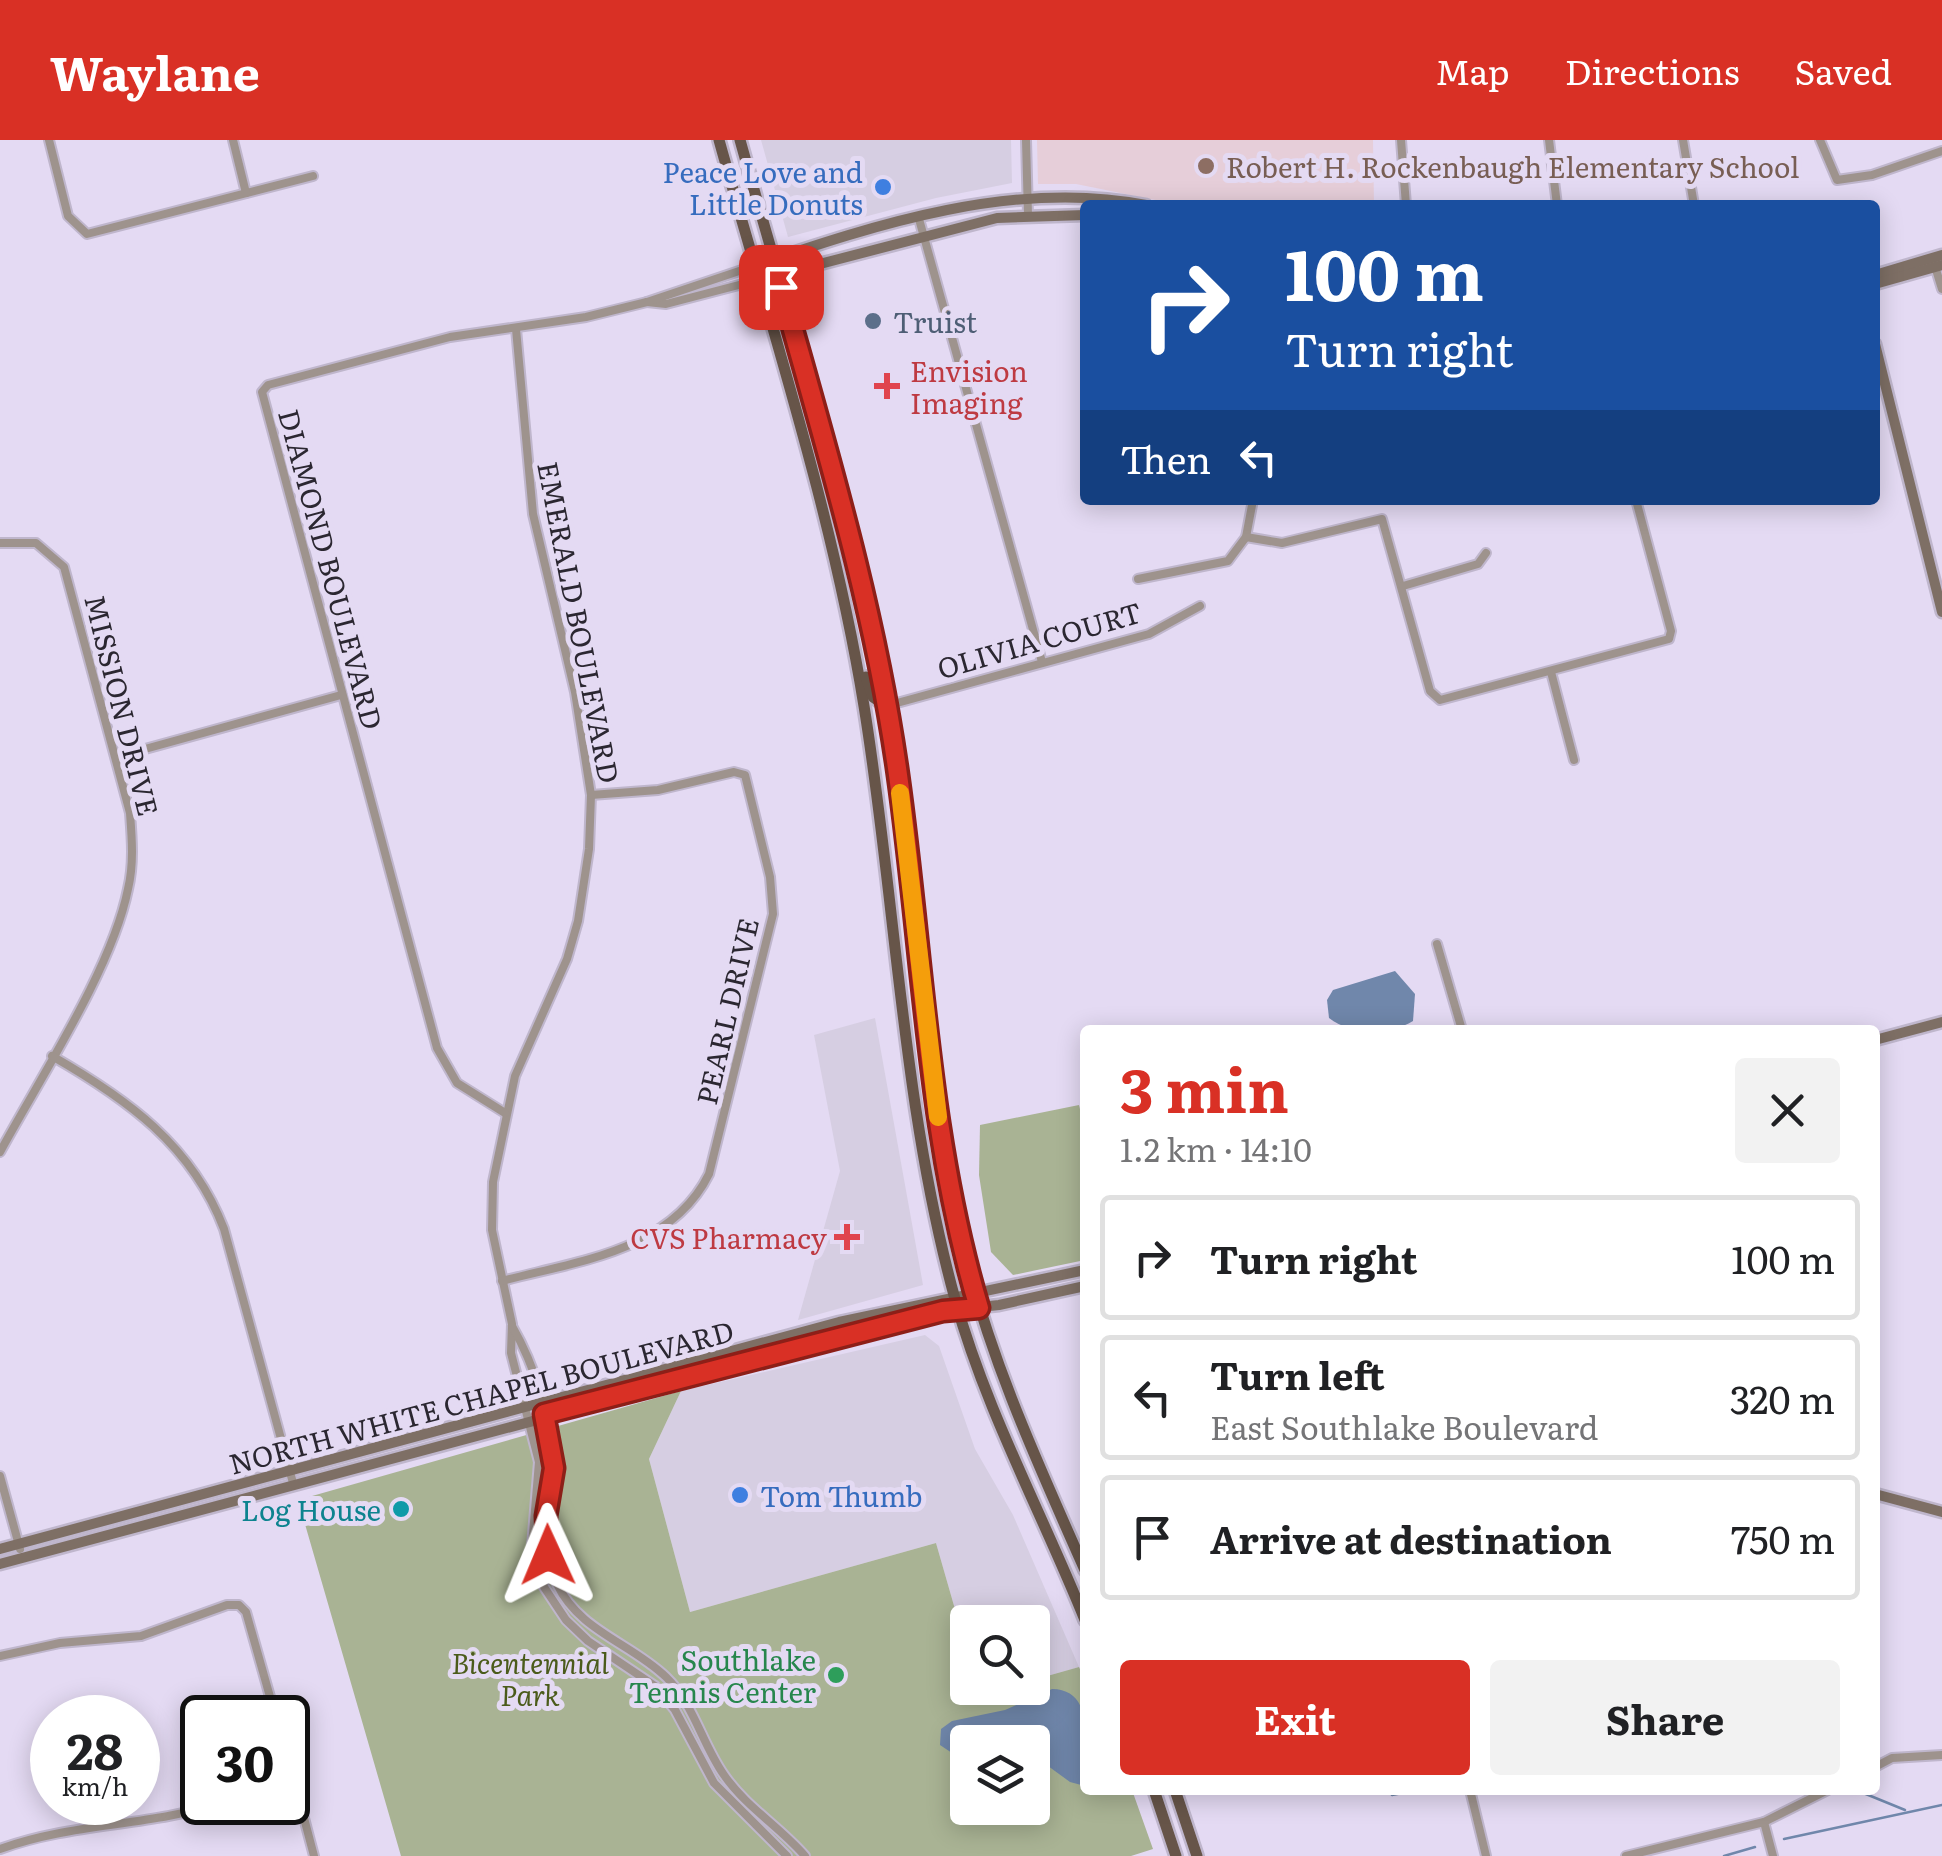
<!DOCTYPE html>
<html lang="en">
<head>
<meta charset="utf-8">
<style>
	body { margin:0; font-family:Literata,serif; background:#f2f2f2; color:#202124; height:100vh; display:flex; flex-direction:column; font-size:38px; white-space:nowrap }
	* { box-sizing:border-box; margin:0 }
	p { font-size:32px; color:#757577 }
	.icon { flex:none; width:55px; height:55px; fill:none; stroke:currentColor; stroke-width:2; stroke-linecap:round; stroke-linejoin:round }
	.map { position:relative; flex:1; overflow:hidden }
	.details { position:absolute; left:1080px; top:885px; width:800px; height:770px; display:flex; flex-direction:column; background:#fff; border-radius:10px; box-shadow:0 5px 25px #0003 }
	.details>* { flex:none }
	.top-card { position:absolute; left:1080px; top:60px; width:800px; height:305px; border-radius:10px; box-shadow:0 5px 25px #0003; background:#1a4fa0; color:#fff; overflow:hidden }
	.fabs { position:absolute; left:950px; top:1465px; display:grid; gap:20px }
	.fabs a { display:grid; place-items:center; width:100px; height:100px; border-radius:10px; background:#fff; box-shadow:0 5px 25px #0003; font-size:50px }
	.speed { position:absolute; left:30px; top:1555px; display:flex; gap:20px; font-size:50px; font-weight:700; text-align:center }
	.speed>* { display:grid; place-content:center; width:130px; height:130px; border-radius:50%; background:#fff; box-shadow:0 5px 25px #0003; line-height:1 }
	.speed small { font-size:25px; font-weight:400 }
	.speed .limit { border:5px solid #111; border-radius:15px; background:#fff; color:#111 }
	.pin { position:absolute; display:grid; place-items:center; width:85px; height:85px; color:#fff; margin:-42px; border-radius:20px; box-shadow:0 5px 15px #0006 }
	.me { position:absolute; width:110px; margin:-55px; rotate:359deg; stroke-linejoin:round; filter:drop-shadow(0 0 8px #0008) }
	.turn { display:flex; align-items:center; gap:35px; height:210px; padding:0 40px; font-size:45px }
	.turn .icon { width:130px; height:130px; stroke-width:2.5 }
	.turn b { display:block; font-size:70px; line-height:85px }
	.then { display:flex; align-items:center; height:95px; padding:0 40px; background:#0003; gap:20px; font-size:38px }
	.round { display:grid; place-items:center; flex:none; width:105px; height:105px; border-radius:10px; background:#f2f2f2 }
	.summary { display:flex; align-items:center; justify-content:space-between; height:170px; padding:0 40px }
	h1 { font-size:60px; font-weight:700; line-height:75px; color:#d93025 }
	.action { display:flex; gap:20px; margin-top:auto; padding:20px 40px }
	.action a { flex:1; height:115px; border-radius:10px; background:#d93025; color:#fff; font-size:40px; font-weight:700; line-height:115px; text-align:center }
	.action a+a { background:#f2f2f2; color:#202124 }
	ul { padding:0; list-style:none }
	li { display:flex; align-items:center; gap:30px; height:125px; margin:0 20px 15px; padding:0 20px; border:5px solid #e0e0e0; border-radius:10px }
	li div { flex:1 }
	li b { display:block; font-size:38px }
	li em { font-style:normal }
	header { display:flex; align-items:center; gap:60px; box-sizing:border-box; height:140px; padding:0 50px; background:#d93025; color:#fff }
	header strong { font-size:48px }
	nav { display:flex; gap:55px; margin-inline-start:auto; font-size:35px }
	.map>svg:first-child { display:block }
</style>
</head>
<body>
<header>
<strong>Waylane</strong>
<nav><a>Map</a><a>Directions</a><a>Saved</a></nav>
</header>
<div class="map">
<svg width="1942" height="1716" viewBox="0 0 1942 1716">
	<rect width="100%" height="100%" fill="#e4daf3"/>
	<!-- commercial -->
	<g fill="#d6cee2">
		<polygon points="761,0 1011,0 1012,43 936,58 788,97"/>
		<polygon points="875,878 923,1145 798,1180 840,1031 814,895"/>
		<polygon points="925,1195 939,1206 975,1309 1013,1375 1079,1527 1033,1540 1032,1482 968,1482 967,1511 936,1403 690,1472 649,1319 681,1251"/>
	</g>
	<!-- education -->
	<polygon fill="#e6ced9" points="1037,0 1373,0 1374,65 1180,65 1076,44 1038,44"/>
	<!-- green -->
	<g fill="#a9b394" fill-rule="evenodd">
		<polygon points="1079,965 1085,990 1085,1120 1013,1135 991,1112 979,1035 980,985"/>
		<path d="M681 1251 649 1319 690 1472 936 1403 967 1511 968 1548H978L980 1554 1032 1548 1033 1540 1079 1527 1085 1540V1650H1132L1153 1709 1131 1716H401L298 1360ZM968 1602H1032V1668H968Z"/>
	</g>
	<!-- water -->
	<g fill="#7087ab">
		<path d="M1395 831 1415 854 1413 881C1389 896 1351 895 1329 878L1327 860 1333 850Z"/>
		<path d="M1052 1549C1098 1549 1085 1614 1085 1646L1070 1642 1033 1615 1032 1602H968L967 1612 952 1613 940 1605 941 1589 952 1581 1005 1570Z"/>
	</g>
	<g fill="none" stroke-linecap="round" stroke-linejoin="round">
		<!-- stream -->
		<g stroke="#7087ab" stroke-width="2.5">
			<polyline points="1388,1650 1392,1655 1418,1650"/>
			<polyline points="1856,1650 1905,1670"/>
			<polyline points="1784,1699 1942,1665"/>
			<polyline points="1724,1716 1755,1707"/>
		</g>
		<!-- street casing -->
		<g stroke="#bfb6cc" stroke-width="12">
			<g id="street">
				<polyline points="49,0 68,76 87,94 313,36"/>
				<polyline points="233,0 246,53"/>
				<polyline points="1026,0 1028,75"/>
				<polyline points="1401,0 1406,65"/>
				<polyline points="1549,0 1557,65"/>
				<polyline points="1683,0 1694,65"/>
				<polyline points="1820,0 1837,40 1872,35 1942,11"/>
				<polyline points="919,79 1042,522"/>
				<polyline points="1934,123 1942,149"/>
				<polyline points="647,162 666,164 758,140"/>
				<polyline points="516,189 533,374 575,552 591,655 589,709 578,781 567,819 515,936 493,1042 492,1090 512,1184 511,1213 539,1322 532,1406 544,1447 566,1480 588,1501 655,1546 675,1570 714,1643 787,1716"/>
				<polyline points="1246,397 1282,403 1382,379 1430,551 1440,560 1669,499 1671,491 1636,360"/>
				<path d="M0 403H36L64 427 130 673C132 699 134 724 128 749 112 829 40 938 0 1012"/>
				<polyline points="1138,439 1228,421 1246,397 1253,360"/>
				<polyline points="1403,446 1478,424 1486,413"/>
				<polyline points="1551,532 1574,620"/>
				<polyline points="886,566 1149,494 1200,466"/>
				<polyline points="116,617 341,555"/>
				<polyline points="1437,804 1462,890"/>
				<path d="M52 916C127 959 192 1005 224 1089L293 1343"/>
				<polyline points="505,973 457,943 437,908 262,252 268,245 450,197 586,177 647,162 754,126"/>
				<path d="M502 1141C578 1121 671 1111 709 1034L773 774 770 737 745 635 734 632 658 650 591 655"/>
				<path d="M512 1186C534 1224 552 1279 553 1324 554 1367 537 1402 557 1444 579 1491 631 1503 666 1537 694 1564 702 1604 724 1635 746 1667 780 1687 805 1716"/>
				<polyline points="0,1336 20,1409"/>
				<polyline points="0,1516 60,1503 141,1496 227,1465 239,1465 246,1472 276,1578"/>
				<polyline points="288,1617 314,1716"/>
				<polyline points="1875,1627 1892,1618 1942,1615"/>
				<polyline points="1470,1650 1486,1716"/>
				<polyline points="1764,1682 1773,1716"/>
				<path d="M0 1709C74 1682 150 1687 223 1662"/>
				<polyline points="1626,1716 1764,1682 1828,1650"/>
			</g>
		</g>
		<!-- secondary casing -->
		<g stroke="#bfb6cc" stroke-width="15">
			<g id="secondary">
				<path d="M754 126C876 84 1016 39 1146 65"/>
				<polyline points="1875,135 1942,115"/>
				<polyline points="758,140 997,78 1085,75"/>
				<polyline points="1875,144 1942,125"/>
				<polyline points="1875,204 1942,472"/>
				<polyline points="1875,900 1942,882"/>
				<polyline points="1875,1354 1942,1372"/>
				<polyline points="0,1409 839,1182 1085,1130"/>
				<polyline points="0,1424 943,1171 999,1165 1085,1146"/>
			</g>
		</g>
		<!-- primary casing -->
		<g stroke="#bfb6cc" stroke-width="16">
			<g id="primary">
				<path d="M719 0C771 187 833 375 864 566 896 763 902 966 955 1159 986 1271 1042 1373 1085 1480"/>
				<path d="M740 0C792 186 851 372 885 562 917 740 919 923 961 1099 988 1215 1037 1322 1085 1430"/>
				<polyline points="866,537 873,557 886,566"/>
				<polyline points="1154,1650 1176,1716"/>
				<polyline points="1175,1650 1197,1716"/>
			</g>
		</g>
		<!-- street -->
		<use href="#street" stroke="#9e938d" stroke-width="8"/>
		<!-- secondary -->
		<use href="#secondary" stroke="#7e6f65" stroke-width="10"/>
		<!-- primary -->
		<use href="#primary" stroke="#675549" stroke-width="11"/>
	</g>
	<g fill="none" stroke-linecap="round" stroke-linejoin="round">
		<!-- route casing -->
		<g stroke="#8d1f18" stroke-width="25">
			<path id="route" d="M548 1415 546 1376 554 1328 544 1274 943 1171 979 1168C927 994 923 812 898 635 875 469 826 308 781 147"/>
		</g>
		<!-- route -->
		<use href="#route" stroke="#d93025" stroke-width="18"/>
		<!-- slow -->
		<polyline stroke="#f59e0b" stroke-width="18" points="900,653 938,977"/>
	</g>
	<!-- markers -->
	<circle fill="#8d6e63" stroke="#e4daf3" stroke-width="4" cx="1206" cy="26" r="10"/>
	<g fill="#3f7fe0" stroke="#e4daf3" stroke-width="4">
		<circle cx="883" cy="47" r="10"/>
		<circle cx="740" cy="1355" r="10"/>
	</g>
	<circle fill="#5c6f8a" stroke="#e4daf3" stroke-width="4" cx="873" cy="181" r="10"/>
	<g fill="#e0444e" stroke="#e4daf3" stroke-width="4">
		<path d="M882 231h10v10h10v10h-10v10h-10v-10h-10v-10h10z"/>
		<path d="M842 1082h10v10h10v10h-10v10h-10v-10h-10v-10h10z"/>
	</g>
	<circle fill="#0f9aa8" stroke="#e4daf3" stroke-width="4" cx="401" cy="1369" r="10"/>
	<circle fill="#2e9e5b" stroke="#e4daf3" stroke-width="4" cx="836" cy="1535" r="10"/>
	<g text-anchor="middle" dominant-baseline="central" stroke-width="10" stroke-linejoin="round" paint-order="stroke">
		<!-- education labels -->
		<g font-size="28" fill="#785e54" stroke="#e4daf3" text-anchor="start">
			<text x="1226" y="26">Robert H. Rockenbaugh Elementary School</text>
		</g>
		<!-- shop labels -->
		<g font-size="28" fill="#366cbe" stroke="#e4daf3" text-anchor="end">
			<text x="863" y="31">Peace Love and<tspan x="863" dy="32">Little Donuts</tspan></text>
			<text x="760" y="1355" text-anchor="start">Tom Thumb</text>
		</g>
		<!-- service labels -->
		<g font-size="28" fill="#4e5e75" stroke="#e4daf3" text-anchor="start">
			<text x="893" y="181">Truist</text>
		</g>
		<!-- health labels -->
		<g font-size="28" fill="#be3a42" stroke="#e4daf3" text-anchor="start">
			<text x="910" y="230">Envision<tspan x="910" dy="32">Imaging</tspan></text>
			<text x="827" y="1097" text-anchor="end">CVS Pharmacy</text>
		</g>
		<!-- street labels -->
		<g font-size="28" fill="#2b2731" stroke="#e4daf3">
			<text transform="translate(332 429) rotate(75)">DIAMOND BOULEVARD</text>
			<text transform="translate(580 482) rotate(79)">EMERALD BOULEVARD</text>
			<text transform="translate(1039 499) rotate(-16)">OLIVIA COURT</text>
			<text transform="translate(123 565) rotate(76)">MISSION DRIVE</text>
			<text transform="translate(726 871) rotate(-77)">PEARL DRIVE</text>
			<text transform="translate(481 1256) rotate(-15)">NORTH WHITE CHAPEL BOULEVARD</text>
		</g>
		<!-- culture labels -->
		<g font-size="28" fill="#0d838f" stroke="#e4daf3" text-anchor="end">
			<text x="381" y="1369">Log House</text>
		</g>
		<!-- leisure labels -->
		<g font-size="28" fill="#27864d" stroke="#e4daf3" text-anchor="end">
			<text x="816" y="1519">Southlake<tspan x="816" dy="32">Tennis Center</tspan></text>
		</g>
		<!-- park labels -->
		<g font-size="28" font-style="italic" fill="#4b5b1b" stroke="#e4daf3">
			<text x="530" y="1522">Bicentennial<tspan x="530" dy="32">Park</tspan></text>
		</g>
	</g>
</svg>
<div class="fabs">
<a><svg class="icon" aria-label="search" viewBox="0 0 24 24"><circle cx="10" cy="10" r="6"/><path d="M15 15l6 6"/></svg></a>
<a><svg class="icon" aria-label="layers" viewBox="0 0 24 24"><path d="M12 4l9 5-9 5-9-5zM3 14l9 5 9-5"/></svg></a>
</div>
<div class="speed"><div>28<small>km/h</small></div><div class="limit">30</div></div>
<div class="pin" style="left:781px;top:147px;background:#d93025"><svg class="icon" aria-label="arrive" viewBox="0 0 24 24"><path d="M6 21V4h12l-3 4 3 4H6"/></svg></div>
<svg class="me" style="left:548px;top:1415px" viewBox="-20 -20 40 40"><path d="M0-17L14 15 0 8-14 15z" fill="#d93025" stroke="#fff" stroke-width="4"/></svg>
<div class="top-card">
<div class="turn"><svg class="icon" aria-label="right" viewBox="0 0 24 24"><path d="M7 20v-9h11M14 6l5 5-5 5"/></svg><div><b>100 m</b>Turn right</div></div>
<div class="then">Then<svg class="icon" aria-label="left" viewBox="0 0 24 24"><path d="M17 20v-9H6M10 6l-5 5 5 5"/></svg></div>
</div>
<section class="details">
<div class="summary"><div><h1>3 min</h1><p>1.2 km · 14:10</p></div><a class="round"><svg class="icon" aria-label="close" viewBox="0 0 24 24"><path d="M6 6l12 12M18 6L6 18"/></svg></a></div>
<ul>
<li><svg class="icon" aria-label="right" viewBox="0 0 24 24"><path d="M7 20v-9h11M14 6l5 5-5 5"/></svg><div><b>Turn right</b></div><em>100 m</em></li>
<li><svg class="icon" aria-label="left" viewBox="0 0 24 24"><path d="M17 20v-9H6M10 6l-5 5 5 5"/></svg><div><b>Turn left</b><p>East Southlake Boulevard</p></div><em>320 m</em></li>
<li><svg class="icon" aria-label="arrive" viewBox="0 0 24 24"><path d="M6 21V4h12l-3 4 3 4H6"/></svg><div><b>Arrive at destination</b></div><em>750 m</em></li>
</ul>
<div class="action"><a>Exit</a><a>Share</a></div>
</section>
</div>
</body>
</html>
